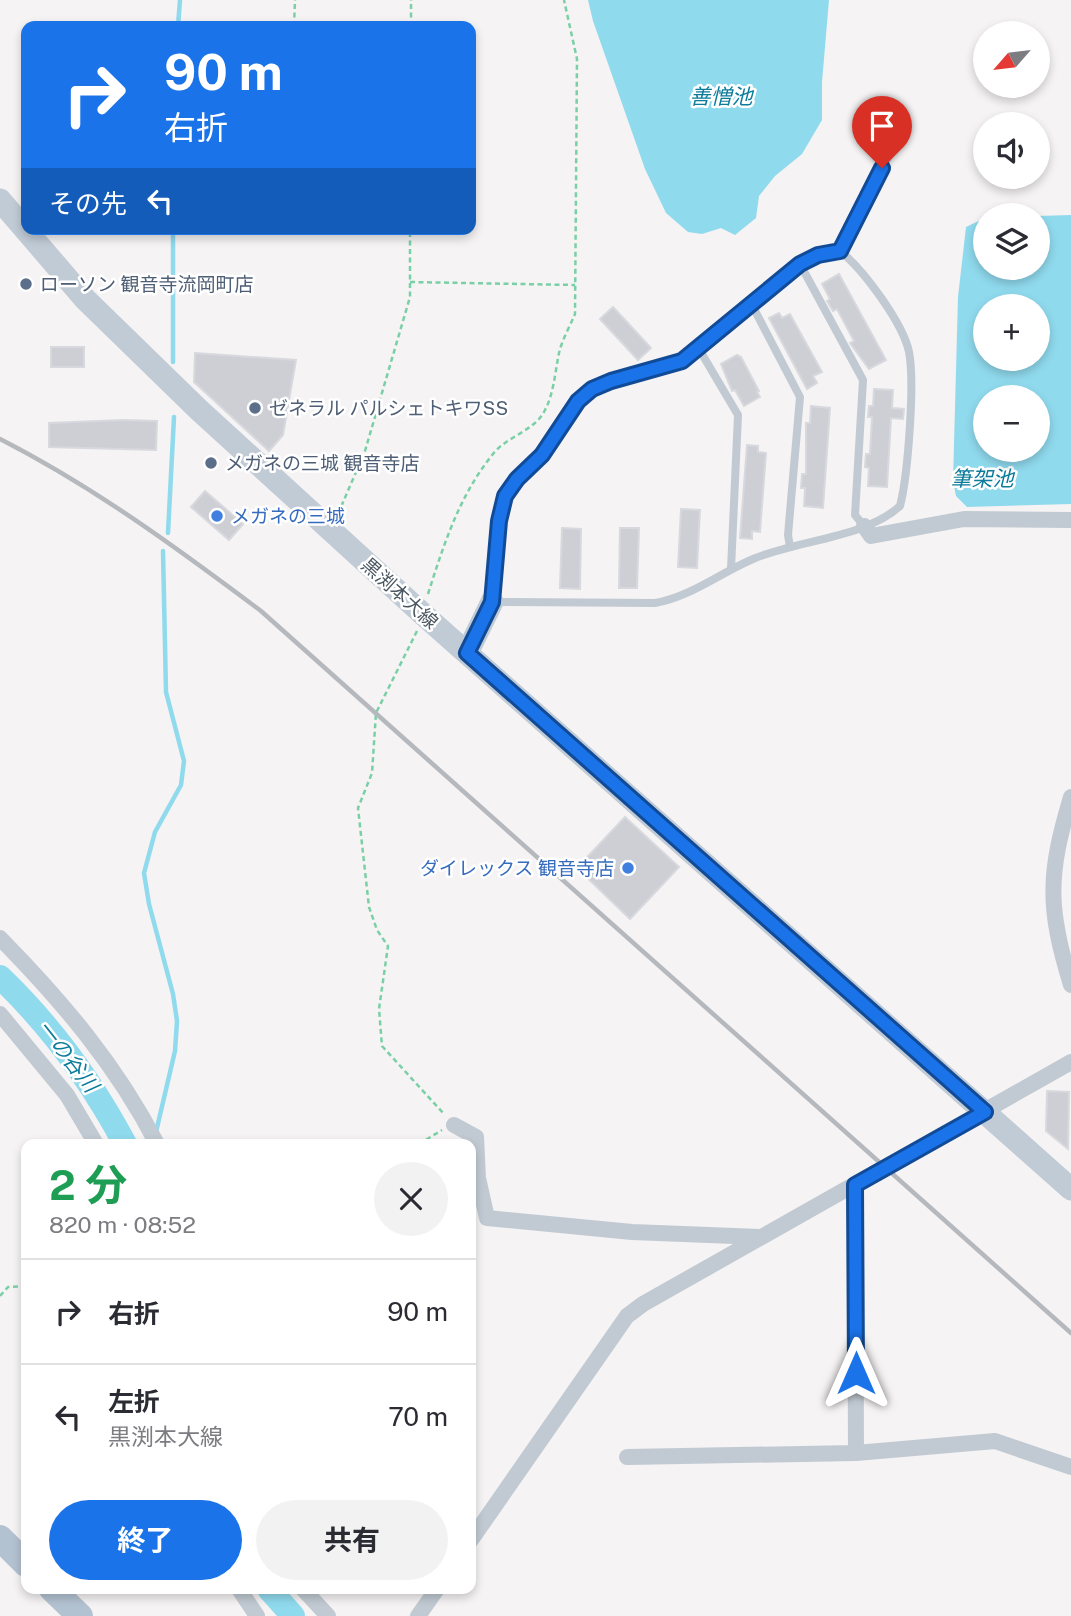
<!DOCTYPE html>
<html lang="ja">
<head>
<meta charset="utf-8">
<style>
	body { margin:0; font-family:"Public Sans","Noto Sans JP",sans-serif; background:#f2f2f3; color:#2b2b33; height:100vh; display:flex; flex-direction:column; font-size:26px; white-space:nowrap }
	* { box-sizing:border-box; margin:0 }
	p { font-size:23px; color:#7c7c81 }
	.icon { flex:none; width:38px; height:38px; fill:none; stroke:currentColor; stroke-width:2; stroke-linecap:round; stroke-linejoin:round }
	.map { position:relative; flex:1; overflow:hidden }
	.side { position:absolute; left:21px; top:1139px; width:455px; height:455px; display:flex; flex-direction:column; background:#fff; border-radius:14px; box-shadow:0 4px 10px #0003 }
	.side>* { flex:none }
	.banner { position:absolute; left:21px; top:21px; width:455px; height:214px; border-radius:14px; box-shadow:0 4px 10px #0003; background:#1a73e8; color:#fff; overflow:hidden }
	.needle { width:46px; rotate:242deg }
	.controls { position:absolute; left:973px; top:21px; display:grid; gap:14px }
	.controls a { display:grid; place-items:center; width:77px; height:77px; border-radius:50%; background:#fff; box-shadow:0 4px 10px #0003; font-size:35px }
	.pin { position:absolute; display:grid; place-items:center; width:60px; height:60px; color:#fff; margin:-72px -30px; border-radius:50% 50% 50% 0; rotate:-45deg; box-shadow:0 0 7px #0007 }
	.pin .icon { rotate:45deg }
	.me { position:absolute; width:77px; margin:-38px; rotate:0deg; stroke-linejoin:round; filter:drop-shadow(0 0 5px #0008) }
	.turn { display:flex; align-items:center; gap:24px; height:147px; padding:0 28px; font-size:32px }
	.turn .icon { width:91px; height:91px; stroke-width:2.5 }
	.turn b { display:block; font-size:49px; line-height:60px }
	.then { display:flex; align-items:center; height:66px; padding:0 28px; background:#0003; gap:14px; font-size:26px }
	.round { display:grid; place-items:center; flex:none; width:74px; height:74px; border-radius:37px; background:#f2f2f3 }
	.headline { display:flex; align-items:center; justify-content:space-between; height:119px; padding:0 28px }
	h1 { font-size:42px; font-weight:700; line-height:52px; color:#1e9e55 }
	.cta { display:flex; gap:14px; margin-top:auto; padding:14px 28px }
	.cta a { flex:1; height:80px; border-radius:42px; background:#1a73e8; color:#fff; font-size:28px; font-weight:700; line-height:80px; text-align:center }
	.cta a+a { background:#f2f2f3; color:#2b2b33 }
	ul { padding:0; list-style:none }
	li { display:flex; align-items:center; gap:21px; height:105px; padding:0 28px; border-top:2px solid #e1e1e2 }
	li div { flex:1 }
	li b { display:block; font-size:26px }
	li em { font-style:normal }
	.map>svg:first-child { display:block }
</style>
</head>
<body>
<div class="map">
<svg width="1071" height="1616" viewBox="0 0 1071 1616">
	<rect width="100%" height="100%" fill="#f5f3f3"/>
	<!-- water -->
	<g fill="#90daee" fill-rule="evenodd">
		<polygon points="588,0 829,0 822,82 822,120 802,154 775,176 759,196 756,218 735,235 721,228 702,234 688,232 666,213 645,169 593,21"/>
		<path d="M1071 215V504L967 507 956 496 953 481 958 297 966 227 985 218V268H1038V216ZM985 306H1038V359H985ZM985 397H1038V450H985Z"/>
	</g>
	<g fill="none" stroke-linecap="round" stroke-linejoin="round">
		<!-- stream -->
		<g stroke="#90daee" stroke-width="4.5">
			<polyline points="178,26 180,0"/>
			<polyline points="173,362 173,229"/>
			<polyline points="168,533 174,417"/>
			<polyline points="156,1132 175,1051 177,1021 173,994 149,904 144,873 155,832 181,785 184,761 166,692 163,551"/>
		</g>
		<!-- river -->
		<g stroke="#90daee" stroke-width="24">
			<path d="M0 977C51 1026 92 1082 125 1144"/>
			<polyline points="269,1589 293,1616"/>
		</g>
	</g>
	<!-- building -->
	<g fill="#cdcfd5" stroke="#d7d9de" stroke-width="2">
		<polygon points="839,274 886,360 869,369 850,343 854,341 837,309 833,311 827,301 830,299 822,284"/>
		<polygon points="613,307 651,348 638,360 600,319"/>
		<polygon points="779,313 782,318 790,314 822,372 813,376 817,383 807,389 769,318"/>
		<rect x="51" y="347" width="33" height="20"/>
		<polygon points="195,353 296,360 283,435 269,451 194,382"/>
		<polygon points="737,355 741,357 759,391 757,392 760,397 744,406 735,390 732,391 721,364"/>
		<polygon points="874,389 893,390 892,408 904,409 903,419 891,418 887,487 868,486 869,468 865,467 866,454 870,454 872,417 868,417 869,406 873,406"/>
		<polygon points="811,406 830,408 823,508 804,506 805,488 801,488 802,474 806,474 806,423 810,423"/>
		<polygon points="123,420 157,421 156,450 49,447 49,423"/>
		<polygon points="747,445 758,446 758,452 766,453 760,532 752,531 752,539 740,538"/>
		<polygon points="205,491 243,524 229,540 191,507"/>
		<polygon points="681,509 700,510 697,568 678,567"/>
		<polygon points="562,528 581,529 580,589 560,588"/>
		<polygon points="620,528 639,528 637,588 619,588"/>
		<polygon points="625,817 679,867 630,919 577,868"/>
		<polygon points="1047,1091 1069,1092 1068,1149 1046,1131"/>
	</g>
	<g fill="none" stroke-linecap="round" stroke-linejoin="round">
		<!-- path -->
		<g stroke="#7ad0a6" stroke-width="2.5" stroke-dasharray="5 3.5" stroke-linecap="butt">
			<polyline points="294,26 295,0"/>
			<polyline points="411,26 411,0"/>
			<polyline points="410,282 575,285"/>
			<polyline points="338,514 365,451 410,297 410,229"/>
			<path d="M428 594C444 544 459 496 493 454 507 436 535 431 545 410 554 393 555 372 559 353 562 340 570 326 575 314L577 59 564 0"/>
			<polyline points="417,631 376,713 372,773 358,808 369,907 377,930 388,946 379,1009 382,1046 444,1114"/>
			<polyline points="419,1144 442,1130"/>
			<polyline points="0,1296 8,1287 26,1286"/>
		</g>
		<!-- lane -->
		<g stroke="#c1cad2" stroke-width="8">
			<path d="M840 251C863 269 903 323 909 352 915 382 908 475 900 506 865 538 797 540 753 559 720 573 690 597 655 603L492 602 499 521 505 496 517 479 542 455 578 401 592 389 611 381 683 361 800 264 818 255Z"/>
			<polyline points="840,251 904,126"/>
			<polyline points="800,264 863,380 855,515 864,526"/>
			<polyline points="752,305 800,397 788,535 790,547"/>
			<polyline points="699,349 738,415 731,569"/>
		</g>
		<!-- street -->
		<g stroke="#c1cad2" stroke-width="16">
			<polyline points="864,526 871,536 964,519 1071,520"/>
			<path d="M1071 797C1048 874 1047 907 1071 985"/>
			<path d="M0 938C62 1001 117 1066 157 1144"/>
			<polyline points="0,1014 67,1095 96,1144"/>
			<polyline points="454,1125 476,1137 478,1178 487,1218 632,1232 760,1237"/>
			<polyline points="855,1185 856,1453"/>
			<polyline points="627,1457 856,1453 995,1441 1071,1467"/>
			<polyline points="471,1540 627,1316 643,1304 1071,1062"/>
			<polyline points="239,1589 257,1616"/>
			<polyline points="303,1589 328,1616"/>
			<polyline points="418,1616 437,1589"/>
		</g>
		<!-- secondary -->
		<g stroke="#c1cbd6" stroke-width="23">
			<polyline points="0,200 85,299 199,410 425,616 1071,1189"/>
			<polyline points="467,653 492,602"/>
		</g>
		<!-- primary -->
		<g stroke="#b3c2d1" stroke-width="26">
			<polyline points="0,1538 26,1564"/>
			<polyline points="52,1589 80,1616"/>
		</g>
		<!-- rail -->
		<path stroke="#b5b8bd" stroke-width="4.5" d="M0 439C94 487 177 548 261 611L1071 1333"/>
	</g>
	<g fill="none" stroke-linecap="round" stroke-linejoin="round">
		<!-- route casing -->
		<g stroke="#114b97" stroke-width="18">
			<polyline id="route" points="856,1373 855,1185 985,1112 467,653 492,602 499,521 505,496 517,479 542,455 578,401 592,389 611,381 682,361 800,264 818,255 840,251 882,168"/>
		</g>
		<!-- route -->
		<use href="#route" stroke="#1a73e8" stroke-width="12"/>
	</g>
	<!-- markers -->
	<g fill="#5c6f8a" stroke="#fff" stroke-width="2.5">
		<circle cx="26" cy="284" r="7"/>
		<circle cx="255" cy="408" r="7"/>
		<circle cx="211" cy="463" r="7"/>
	</g>
	<g fill="#3f7fe0" stroke="#fff" stroke-width="2.5">
		<circle cx="217" cy="516" r="7"/>
		<circle cx="628" cy="868" r="7"/>
	</g>
	<g text-anchor="middle" dominant-baseline="central" stroke-width="5" stroke-linejoin="round" paint-order="stroke">
		<!-- service labels -->
		<g font-size="19" fill="#4e5e75" stroke="#fff" text-anchor="start">
			<text x="40" y="284">ローソン 観音寺流岡町店</text>
			<text x="269" y="408">ゼネラル パルシェトキワSS</text>
			<text x="225" y="463">メガネの三城 観音寺店</text>
		</g>
		<!-- shop labels -->
		<g font-size="19" fill="#366cbe" stroke="#fff" text-anchor="start">
			<text x="231" y="516">メガネの三城</text>
			<text x="614" y="868" text-anchor="end">ダイレックス 観音寺店</text>
		</g>
		<!-- street labels -->
		<g font-size="19" fill="#4a5661" stroke="#fff">
			<text transform="translate(400 593) rotate(42)">黒渕本大線</text>
		</g>
		<!-- water labels -->
		<g font-size="21" font-style="italic" fill="#0c7c9b" stroke="#fff">
			<text x="721" y="96">善憎池</text>
			<text x="982" y="478">筆架池</text>
			<text transform="translate(68 1056) rotate(52)">一の谷川</text>
		</g>
	</g>
</svg>
<div class="controls">
<a><svg class="needle" viewBox="-14 -14 28 28"><path d="M0-13l5 13h-10z" fill="#e53935"/><path d="M0 13l5-13h-10z" fill="#7c7c81"/></svg></a>
<a><svg class="icon" aria-label="sound" viewBox="0 0 24 24"><path d="M4 9h4l5-4v14l-5-4H4zM17 9q2 3 0 6"/></svg></a>
<a><svg class="icon" aria-label="layers" viewBox="0 0 24 24"><path d="M12 4l9 5-9 5-9-5zM3 14l9 5 9-5"/></svg></a>
<a>+</a>
<a>−</a>
</div>
<div class="pin" style="left:882px;top:168px;background:#d93025"><svg class="icon" aria-label="arrive" viewBox="0 0 24 24"><path d="M6 21V4h12l-3 4 3 4H6"/></svg></div>
<svg class="me" style="left:856px;top:1373px" viewBox="-20 -20 40 40"><path d="M0-17L14 15 0 8-14 15z" fill="#1a73e8" stroke="#fff" stroke-width="4"/></svg>
<div class="banner">
<div class="turn"><svg class="icon" aria-label="right" viewBox="0 0 24 24"><path d="M7 20v-9h11M14 6l5 5-5 5"/></svg><div><b>90 m</b>右折</div></div>
<div class="then">その先<svg class="icon" aria-label="left" viewBox="0 0 24 24"><path d="M17 20v-9H6M10 6l-5 5 5 5"/></svg></div>
</div>
<section class="side">
<div class="headline"><div><h1>2 分</h1><p>820 m · 08:52</p></div><a class="round"><svg class="icon" aria-label="close" viewBox="0 0 24 24"><path d="M6 6l12 12M18 6L6 18"/></svg></a></div>
<ul>
<li><svg class="icon" aria-label="right" viewBox="0 0 24 24"><path d="M7 20v-9h11M14 6l5 5-5 5"/></svg><div><b>右折</b></div><em>90 m</em></li>
<li><svg class="icon" aria-label="left" viewBox="0 0 24 24"><path d="M17 20v-9H6M10 6l-5 5 5 5"/></svg><div><b>左折</b><p>黒渕本大線</p></div><em>70 m</em></li>
</ul>
<div class="cta"><a>終了</a><a>共有</a></div>
</section>
</div>
</body>
</html>
